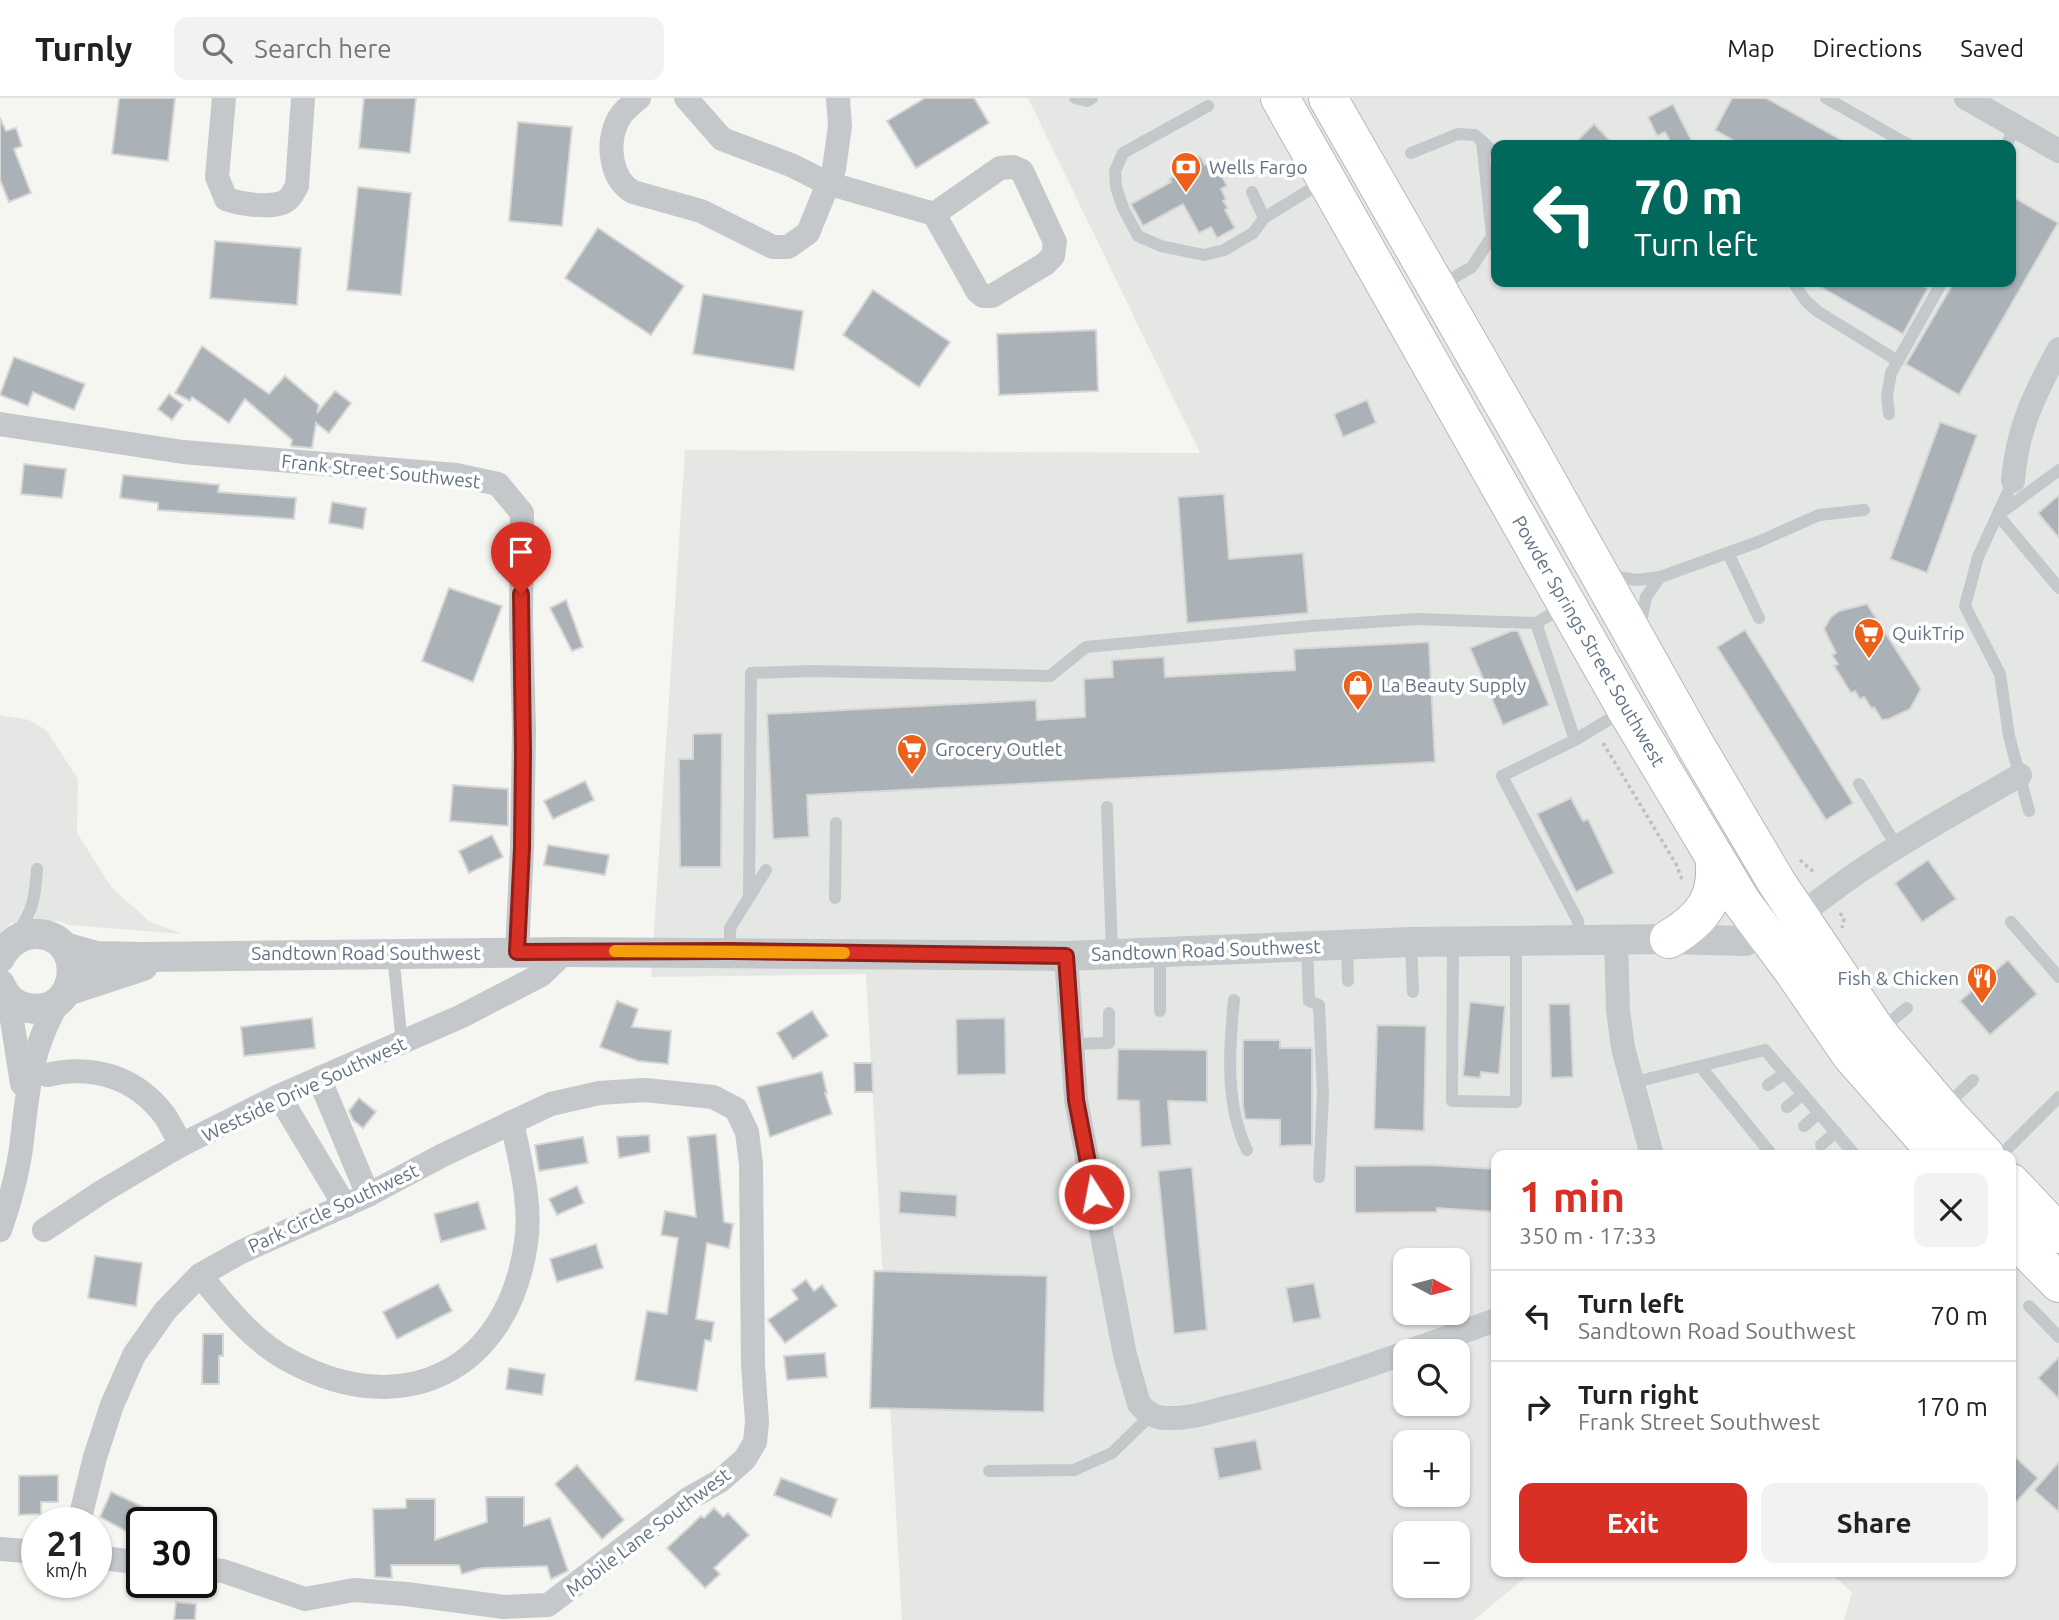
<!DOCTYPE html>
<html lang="en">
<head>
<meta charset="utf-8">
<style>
	body { margin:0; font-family:Ubuntu,sans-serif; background:#f2f2f2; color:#222; height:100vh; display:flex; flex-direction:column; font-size:26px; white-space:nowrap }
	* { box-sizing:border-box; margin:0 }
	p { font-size:23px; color:#767676 }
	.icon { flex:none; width:38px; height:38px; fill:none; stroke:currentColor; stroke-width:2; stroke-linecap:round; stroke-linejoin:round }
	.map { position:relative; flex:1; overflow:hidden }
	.sheet { position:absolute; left:1491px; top:1052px; width:525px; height:427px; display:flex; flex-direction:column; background:#fff; border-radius:14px; box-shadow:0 2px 5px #0004 }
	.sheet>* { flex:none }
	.banner { position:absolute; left:1491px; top:42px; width:525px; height:147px; border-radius:14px; box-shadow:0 2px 5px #0004; background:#00695c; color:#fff; overflow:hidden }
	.needle { width:46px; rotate:97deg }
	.fabs { position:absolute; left:1393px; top:1150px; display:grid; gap:14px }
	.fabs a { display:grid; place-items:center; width:77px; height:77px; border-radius:14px; background:#fff; box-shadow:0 2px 5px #0004; font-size:35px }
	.speed { position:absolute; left:21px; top:1409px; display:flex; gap:14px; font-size:35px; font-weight:700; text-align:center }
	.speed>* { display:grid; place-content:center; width:91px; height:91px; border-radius:50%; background:#fff; box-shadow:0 2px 5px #0004; line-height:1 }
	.speed small { font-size:18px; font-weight:400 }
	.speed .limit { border:4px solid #111; border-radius:10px; background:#fff; color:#111 }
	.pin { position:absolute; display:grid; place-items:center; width:60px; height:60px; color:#fff; margin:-72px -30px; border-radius:50% 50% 50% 0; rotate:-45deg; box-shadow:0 0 7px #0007 }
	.pin .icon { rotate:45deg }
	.me { position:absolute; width:77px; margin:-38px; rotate:349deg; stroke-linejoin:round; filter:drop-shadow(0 0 5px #0008) }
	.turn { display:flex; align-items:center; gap:24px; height:147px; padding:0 28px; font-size:32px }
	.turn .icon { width:91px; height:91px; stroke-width:2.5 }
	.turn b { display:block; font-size:49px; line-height:60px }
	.round { display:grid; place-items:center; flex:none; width:74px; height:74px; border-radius:14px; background:#f2f2f2 }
	.overview { display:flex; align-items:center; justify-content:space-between; height:119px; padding:0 28px }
	h1 { font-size:42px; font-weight:600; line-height:52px; color:#d93025 }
	.action { display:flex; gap:14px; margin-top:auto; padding:14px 28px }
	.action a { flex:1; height:80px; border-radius:14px; background:#d93025; color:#fff; font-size:28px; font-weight:600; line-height:80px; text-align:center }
	.action a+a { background:#f2f2f2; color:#222 }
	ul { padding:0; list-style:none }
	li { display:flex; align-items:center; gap:21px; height:91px; padding:0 28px; border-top:2px solid #e0e0e0 }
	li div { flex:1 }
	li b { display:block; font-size:26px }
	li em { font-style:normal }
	header { display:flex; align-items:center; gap:42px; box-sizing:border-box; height:98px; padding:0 35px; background:#fff; border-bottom:2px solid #e0e0e0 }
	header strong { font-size:33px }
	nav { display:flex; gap:38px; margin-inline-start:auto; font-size:24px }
	.search { width:490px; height:63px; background:#f2f2f2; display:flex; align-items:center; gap:18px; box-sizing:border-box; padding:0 24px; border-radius:14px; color:#767676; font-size:26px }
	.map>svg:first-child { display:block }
</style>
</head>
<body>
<header>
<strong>Turnly</strong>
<div class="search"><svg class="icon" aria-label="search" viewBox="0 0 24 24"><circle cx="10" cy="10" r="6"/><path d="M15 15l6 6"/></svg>Search here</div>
<nav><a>Map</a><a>Directions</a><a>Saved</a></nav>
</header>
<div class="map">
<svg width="2059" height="1522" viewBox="0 0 2059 1522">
	<rect width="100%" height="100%" fill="#f5f5f1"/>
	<!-- built -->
	<g fill="#e5e7e5" fill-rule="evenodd">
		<path d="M1028 0H2059V1522H1844L1852 1494 1829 1474H2011V1057H1496V1474H1532L1474 1522H902L866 876 651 879 685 352 1200 355ZM1496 47H2011V184H1496ZM1405 1162H1458V1214H1405ZM1405 1253H1458V1306H1405ZM1405 1344H1458V1396H1405ZM1405 1435H1458V1488H1405Z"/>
		<polygon points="0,617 29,622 46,632 78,681 77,735 112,790 149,823 182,836 70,827 59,823 11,825 0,834"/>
	</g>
	<!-- building -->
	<g fill="#aab2b8" stroke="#d6d6d4" stroke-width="2">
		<polygon points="119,0 175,0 168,63 112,56"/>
		<polygon points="364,0 416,0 410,55 359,50"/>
		<polygon points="925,0 974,0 989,25 916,70 887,23"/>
		<polygon points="1732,0 1766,0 1850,47 1742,47 1715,32"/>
		<polygon points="1673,6 1678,16 1694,47 1672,47 1665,34 1657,38 1648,19"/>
		<polygon points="0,20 6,33 16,30 22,48 14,51 31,95 9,104 0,82"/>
		<polygon points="518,24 572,29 562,128 509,123"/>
		<polygon points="1594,26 1614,47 1573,47"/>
		<polygon points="1200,58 1205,67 1214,62 1227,88 1221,91 1226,101 1223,103 1228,110 1225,112 1235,130 1217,140 1211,129 1199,135 1183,106 1143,128 1131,106 1171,84 1169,81 1177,77 1174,72"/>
		<polygon points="358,89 411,95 401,197 347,192"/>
		<polygon points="2011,98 2058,125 1959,297 1906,266 1954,184 2011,184"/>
		<polygon points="598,130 684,188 651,237 565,180"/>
		<polygon points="215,143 301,150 297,207 210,200"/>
		<polygon points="1812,184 1917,184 1928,190 1903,236"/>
		<polygon points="873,192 950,244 919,289 843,237"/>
		<polygon points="703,196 803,213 794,272 693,256"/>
		<polygon points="1096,232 1098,293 999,297 997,236"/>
		<polygon points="202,248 269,296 285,278 319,307 317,315 335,293 351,305 329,335 316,325 312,350 291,348 292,342 245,301 229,325 192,299 190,303 175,295"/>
		<polygon points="14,259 85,286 74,312 33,294 28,308 0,297"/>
		<polygon points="169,296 183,307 172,322 158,311"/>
		<polygon points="1367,302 1376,325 1343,339 1334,316"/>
		<polygon points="1940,324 1977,337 1927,475 1890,461"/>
		<polygon points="24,366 66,371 62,400 21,396"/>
		<polygon points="123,377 219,387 218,394 296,400 294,421 158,412 158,405 120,400"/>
		<polygon points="1224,396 1229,461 1303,455 1308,515 1187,525 1178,399"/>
		<polygon points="2059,397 2059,440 2038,415"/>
		<polygon points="332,404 366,410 363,431 329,425"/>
		<polygon points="449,490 502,508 473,584 422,563"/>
		<polygon points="566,502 583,549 572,553 550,510"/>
		<polygon points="1867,506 1921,591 1910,611 1889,621 1882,622 1874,609 1872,611 1864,599 1860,601 1855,593 1851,595 1834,568 1838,566 1832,557 1836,555 1824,531 1831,519 1839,513"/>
		<polygon points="1745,532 1853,705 1826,722 1717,549"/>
		<polygon points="1511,533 1518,533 1549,607 1503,627 1470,550"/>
		<polygon points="1429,544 1435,664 807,697 809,739 773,741 767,616 1036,602 1037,622 1085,619 1084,581 1113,579 1112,562 1164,559 1165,579 1295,572 1294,551"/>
		<polygon points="722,635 721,769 680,769 679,661 693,661 693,636"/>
		<polygon points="585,683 594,702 553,721 544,703"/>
		<polygon points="453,687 508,691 508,728 450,723"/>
		<polygon points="1571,700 1583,723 1588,721 1614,775 1576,794 1537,716"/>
		<polygon points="492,737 503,759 469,775 459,753"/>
		<polygon points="548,747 609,757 605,777 544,767"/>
		<polygon points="1928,762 1956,801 1922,824 1895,785"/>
		<polygon points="2008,862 2037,896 1990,937 1960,903"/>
		<polygon points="617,903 638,911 632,929 671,933 668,966 638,963 600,949"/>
		<polygon points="1470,904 1505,908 1499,976 1481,974 1480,980 1463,978"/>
		<polygon points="1549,906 1570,906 1573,979 1551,980"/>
		<polygon points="812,913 828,938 793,961 777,935"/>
		<polygon points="312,920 315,950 244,958 241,929"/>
		<polygon points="1005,920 1006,976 957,977 956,921"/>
		<polygon points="1377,927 1426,928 1424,1033 1374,1031"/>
		<polygon points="1243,942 1280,942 1280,950 1312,950 1312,1047 1280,1048 1280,1022 1245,1021 1243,1008"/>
		<polygon points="1118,951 1207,952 1207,1004 1168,1003 1171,1047 1141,1049 1139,1003 1117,1002"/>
		<polygon points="854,965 872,965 873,994 855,994"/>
		<polygon points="822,974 827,995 825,995 832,1016 770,1039 757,989"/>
		<polygon points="359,1000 376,1014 363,1030 353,1022 349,1013"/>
		<polygon points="716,1036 724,1124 733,1126 729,1150 707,1145 696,1221 714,1224 711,1243 705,1242 697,1293 635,1282 647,1213 667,1216 678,1140 661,1137 665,1113 696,1119 688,1039"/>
		<polygon points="649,1037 650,1054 619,1060 617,1039"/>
		<polygon points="583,1039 588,1065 539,1073 535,1047"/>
		<polygon points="1429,1067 1496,1071 1496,1114 1437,1110 1437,1114 1355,1115 1355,1068"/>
		<polygon points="1192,1069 1207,1232 1174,1236 1158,1073"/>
		<polygon points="577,1088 584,1105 557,1117 549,1101"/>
		<polygon points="900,1093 957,1097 956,1119 899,1115"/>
		<polygon points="478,1104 486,1131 441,1144 434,1116"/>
		<polygon points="596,1146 603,1170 557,1184 550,1161"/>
		<polygon points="95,1158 142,1165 136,1208 88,1200"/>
		<polygon points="874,1173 1047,1178 1044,1314 870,1310"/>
		<polygon points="806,1182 814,1193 822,1187 837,1208 785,1245 768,1222 798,1201 792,1192"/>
		<polygon points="1314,1185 1321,1220 1293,1225 1286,1190"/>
		<polygon points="438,1186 452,1213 397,1241 383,1214"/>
		<polygon points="203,1236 223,1236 223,1258 219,1258 219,1286 202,1286"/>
		<polygon points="825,1255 827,1279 787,1282 784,1258"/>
		<polygon points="2059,1259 2059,1301 2038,1280"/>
		<polygon points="509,1270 545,1276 542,1297 506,1291"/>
		<polygon points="1256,1342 1262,1372 1219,1381 1213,1350"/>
		<polygon points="2011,1355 2038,1380 2011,1410"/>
		<polygon points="2059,1364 2059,1414 2034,1392"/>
		<polygon points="577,1367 624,1422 602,1441 555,1386"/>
		<polygon points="58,1377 58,1404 41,1404 41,1416 19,1417 19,1378"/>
		<polygon points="781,1380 837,1401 831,1419 774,1397"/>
		<polygon points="111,1394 148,1411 135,1438 100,1419"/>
		<polygon points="486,1399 524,1399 524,1428 550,1420 568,1473 551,1481 547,1468 482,1470 462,1476 459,1467 391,1467 392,1480 375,1479 373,1411 406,1410 406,1401 435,1401 435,1442 487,1424"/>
		<polygon points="714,1410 723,1419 728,1415 749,1437 714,1470 720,1476 705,1490 667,1450 701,1418 704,1420"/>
		<polygon points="176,1504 196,1506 195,1522 174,1522"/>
	</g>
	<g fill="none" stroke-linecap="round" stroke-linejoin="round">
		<!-- primary casing -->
		<g stroke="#b5b9bd" stroke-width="40">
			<g id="primary">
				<polyline points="1280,0 1626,611 1741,803 1794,874 1851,957 1939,1057"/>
				<polyline points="1328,0 1528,349 1696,648 1777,785 1877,934 1942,1011 1985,1057"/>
				<path d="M1669 841C1703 821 1720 799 1714 758"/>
				<polyline points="2011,1085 2059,1136"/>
				<polyline points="2011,1136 2059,1185"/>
			</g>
		</g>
		<!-- path -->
		<g stroke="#bebfc2" stroke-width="3.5" stroke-dasharray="3.5 3.5" stroke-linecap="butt">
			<polyline points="1603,645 1676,766 1683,784"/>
			<polyline points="1800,762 1816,776"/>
			<polyline points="1840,815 1844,821 1842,830"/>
		</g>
		<!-- service -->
		<g stroke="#c4c8cb" stroke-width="12">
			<polyline points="1075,0 1087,3 1092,0"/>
			<polyline points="1826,0 1909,47"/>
			<polyline points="1208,8 1123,55 1115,73 1116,89 1123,110 1138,138 1161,148 1204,157 1224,152 1253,135 1264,120 1324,83"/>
			<polyline points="2007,47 2014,27"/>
			<polyline points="1411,55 1458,36 1475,37 1496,56"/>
			<polyline points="1252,94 1264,120"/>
			<polyline points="1793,184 1805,202 1817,213 1898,263"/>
			<polyline points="1441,187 1472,169 1492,138 1482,43"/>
			<polyline points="1889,316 1887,298 1891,275 1942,184"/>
			<polyline points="2059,372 1998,417 2059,490"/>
			<polyline points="2013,383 1978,459 1965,508 2000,576 2009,638 2029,713"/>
			<polyline points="1728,455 1759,520"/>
			<polyline points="1611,478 1637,482 1660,479 1758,444 1819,417 1864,412"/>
			<polyline points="1536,525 1575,642 1502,678 1578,823 1580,842"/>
			<polyline points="1640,529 1646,499 1660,479"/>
			<polyline points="1575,642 1623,613"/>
			<polyline points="1859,686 1897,749"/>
			<polyline points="1107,709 1112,856"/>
			<polyline points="749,799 751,575 811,573 1050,578 1086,549 1311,528 1417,521 1536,525 1564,509"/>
			<polyline points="835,800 836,725"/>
			<polyline points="2011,824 2059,879"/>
			<path d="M18 834C34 811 35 798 37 771"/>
			<polyline points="1453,844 1452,1003 1516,1004 1516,843"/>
			<polyline points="1411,845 1413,894"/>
			<polyline points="1347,847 1348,883"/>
			<polyline points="1307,849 1309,903 1319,907 1323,997 1319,1079"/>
			<polyline points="730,854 730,830 766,772"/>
			<polyline points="393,856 402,946"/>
			<path d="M1234 902C1229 951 1225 1006 1247 1052"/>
			<polyline points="1160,913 1160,855"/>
			<polyline points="1880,932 1907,910"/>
			<polyline points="1072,946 1109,945 1109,915"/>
			<polyline points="1700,968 1765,952 1855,1057"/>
			<polyline points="1631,985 1700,968 1772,1057"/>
			<polyline points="1768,987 1785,975"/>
			<polyline points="1787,1009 1803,996"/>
			<polyline points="1945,1009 1973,982"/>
			<polyline points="1804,1028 1819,1015"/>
			<polyline points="1821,1047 1836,1034"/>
			<polyline points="2001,1057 2059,999"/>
			<polyline points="2029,1208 2059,1239"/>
			<polyline points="989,1373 1074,1372 1112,1355 1151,1317"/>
		</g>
		<!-- minor -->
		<g stroke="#c4c8cb" stroke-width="24">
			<path d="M224 0 217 79 226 101C241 106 266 110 282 105 290 102 293 95 297 88L303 0"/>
			<path d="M639 0C631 7 621 14 617 24 607 46 610 81 633 94L701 113 773 149H788L808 135 834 71 840 28 838 0"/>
			<polyline points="686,0 722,41 791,67 827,85 934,116 978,194 983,198 992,198 1045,166 1053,158 1055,144 1022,73 1013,69 1000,70 934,116"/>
			<polyline points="1966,0 2059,53"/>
			<polyline points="0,326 183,354 456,377 498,386 522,415 521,523 524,632 522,750 517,854"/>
			<path d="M2013 383C2017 331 2034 297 2059 251"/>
			<path d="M1799 819C1866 762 1945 721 2020 677"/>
			<polyline points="1616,842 1618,912 1623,950 1652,1057"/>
			<path d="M1066 858 1076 1002 1125 1257 1139 1306C1147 1315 1155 1320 1167 1320 1186 1321 1207 1315 1225 1310 1286 1296 1346 1276 1405 1255"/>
			<polyline points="3,893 12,922 22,986"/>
			<path d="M47 977C93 966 136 979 165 1018 171 1027 176 1038 181 1047"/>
			<polyline points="319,980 368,1097"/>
			<polyline points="279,998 345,1108"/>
			<path d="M0 1132C10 1103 19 1073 22 1042 28 990 31 950 59 903"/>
			<polyline points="44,1132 103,1093 181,1047 279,998 462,918 541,877 565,854"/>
			<path d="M200 1177C227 1210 253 1244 292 1264 405 1324 508 1272 526 1145 532 1105 520 1063 512 1024"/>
			<polyline points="1409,1253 1496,1222"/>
			<polyline points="79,1424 95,1359 112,1307 134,1257 165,1213 200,1177 241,1154 368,1097 443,1057 551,1006 599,995 645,992 713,999 736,1011 747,1034 751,1066 753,1266 757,1324 755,1344 745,1361 720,1383 688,1401 548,1507 504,1509 406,1496 354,1492 305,1501 223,1473 201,1471"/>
			<polyline points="0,1451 37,1454"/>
			<polyline points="96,1459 142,1465"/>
		</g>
		<!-- tertiary -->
		<g stroke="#c4c8cb" stroke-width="30">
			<polyline points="64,849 96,858 143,859 565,854 1066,858 1411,844 1669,841 1745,843 1783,827"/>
			<path d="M0 860C7 847 18 837 34 836 88 834 82 920 28 910 15 908 5 898 0 886"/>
			<polyline points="67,893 143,868"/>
		</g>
		<!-- primary -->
		<use href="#primary" stroke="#fff" stroke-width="38"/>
	</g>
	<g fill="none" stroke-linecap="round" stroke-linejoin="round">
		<!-- route casing -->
		<g stroke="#8d1f18" stroke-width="18">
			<polyline id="route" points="521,496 523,655 522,750 517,854 730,853 1066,858 1076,1002 1094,1096"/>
		</g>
		<!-- route -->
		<use href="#route" stroke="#d93025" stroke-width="12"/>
		<!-- slow -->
		<polyline stroke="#f59e0b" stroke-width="12" points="615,853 844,855"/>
	</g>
	<!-- icons -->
	<defs>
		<g id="bank-pin" transform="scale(1.575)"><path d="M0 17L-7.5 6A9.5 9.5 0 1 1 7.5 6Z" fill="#ec601a" stroke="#fff"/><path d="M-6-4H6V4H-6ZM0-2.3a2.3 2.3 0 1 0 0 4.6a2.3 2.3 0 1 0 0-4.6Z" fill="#fff"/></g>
		<g id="supermarket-pin" transform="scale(1.575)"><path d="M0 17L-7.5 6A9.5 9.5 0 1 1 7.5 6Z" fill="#ec601a" stroke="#fff"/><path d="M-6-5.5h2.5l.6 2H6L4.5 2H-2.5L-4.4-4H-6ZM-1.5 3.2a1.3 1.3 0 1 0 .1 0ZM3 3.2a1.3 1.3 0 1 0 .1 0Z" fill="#fff"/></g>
		<g id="shop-pin" transform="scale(1.575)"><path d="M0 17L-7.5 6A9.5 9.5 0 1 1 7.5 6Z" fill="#ec601a" stroke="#fff"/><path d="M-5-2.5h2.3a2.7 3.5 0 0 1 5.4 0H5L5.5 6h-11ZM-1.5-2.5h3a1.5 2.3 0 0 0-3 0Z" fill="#fff"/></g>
		<g id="restaurant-pin" transform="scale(1.575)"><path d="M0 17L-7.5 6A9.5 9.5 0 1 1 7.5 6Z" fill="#ec601a" stroke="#fff"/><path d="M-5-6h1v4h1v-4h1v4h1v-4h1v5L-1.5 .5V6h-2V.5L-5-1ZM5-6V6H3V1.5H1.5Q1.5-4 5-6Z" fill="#fff"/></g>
	</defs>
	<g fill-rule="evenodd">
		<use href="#bank-pin" x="1186" y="69"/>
		<use href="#supermarket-pin" x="1869" y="535"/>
		<use href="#shop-pin" x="1358" y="587"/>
		<use href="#supermarket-pin" x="912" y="651"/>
		<use href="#restaurant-pin" x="1982" y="880"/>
	</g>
	<g text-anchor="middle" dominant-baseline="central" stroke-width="7" stroke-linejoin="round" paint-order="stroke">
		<!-- poi labels -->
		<g font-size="19" fill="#627284" stroke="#fff" text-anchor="start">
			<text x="1209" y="69">Wells Fargo</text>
			<text x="1892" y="535">QuikTrip</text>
			<text x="1381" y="587">La Beauty Supply</text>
			<text x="935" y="651">Grocery Outlet</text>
			<text x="1959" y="880" text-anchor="end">Fish &amp; Chicken</text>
		</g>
		<!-- street labels -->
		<g font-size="19" fill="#627284" stroke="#fff">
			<text transform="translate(381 373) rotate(6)">Frank Street Southwest</text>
			<text transform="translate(1589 543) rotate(60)">Powder Springs Street Southwest</text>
			<text transform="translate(1206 852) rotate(-2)">Sandtown Road Southwest</text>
			<text x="366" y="855">Sandtown Road Southwest</text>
			<text transform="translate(304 991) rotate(-25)">Westside Drive Southwest</text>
			<text transform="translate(333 1110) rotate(-25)">Park Circle Southwest</text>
			<text transform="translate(648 1434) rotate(-37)">Mobile Lane Southwest</text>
		</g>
	</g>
</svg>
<div class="fabs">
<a><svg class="needle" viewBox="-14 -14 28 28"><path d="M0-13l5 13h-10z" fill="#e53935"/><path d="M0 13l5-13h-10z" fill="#767676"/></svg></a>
<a><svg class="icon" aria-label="search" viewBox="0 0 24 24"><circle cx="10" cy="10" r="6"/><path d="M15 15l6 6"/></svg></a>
<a>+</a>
<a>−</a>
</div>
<div class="speed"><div>21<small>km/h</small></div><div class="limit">30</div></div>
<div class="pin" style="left:521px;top:496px;background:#d93025"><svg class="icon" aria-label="arrive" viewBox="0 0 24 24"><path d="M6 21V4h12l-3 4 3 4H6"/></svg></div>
<svg class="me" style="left:1094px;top:1096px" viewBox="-20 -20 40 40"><circle r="17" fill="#d93025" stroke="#fff" stroke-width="3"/><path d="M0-11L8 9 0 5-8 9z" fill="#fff"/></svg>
<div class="banner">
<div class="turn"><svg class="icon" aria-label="left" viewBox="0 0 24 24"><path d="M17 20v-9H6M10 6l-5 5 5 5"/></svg><div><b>70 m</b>Turn left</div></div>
</div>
<section class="sheet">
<div class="overview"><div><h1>1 min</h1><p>350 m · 17:33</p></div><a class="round"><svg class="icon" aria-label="close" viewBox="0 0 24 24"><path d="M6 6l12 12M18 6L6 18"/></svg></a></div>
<ul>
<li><svg class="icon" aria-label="left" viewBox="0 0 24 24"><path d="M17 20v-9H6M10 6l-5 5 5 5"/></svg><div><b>Turn left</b><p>Sandtown Road Southwest</p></div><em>70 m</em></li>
<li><svg class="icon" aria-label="right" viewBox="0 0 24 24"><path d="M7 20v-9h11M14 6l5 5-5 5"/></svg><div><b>Turn right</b><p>Frank Street Southwest</p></div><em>170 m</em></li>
</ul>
<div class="action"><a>Exit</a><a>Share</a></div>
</section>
</div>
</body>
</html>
